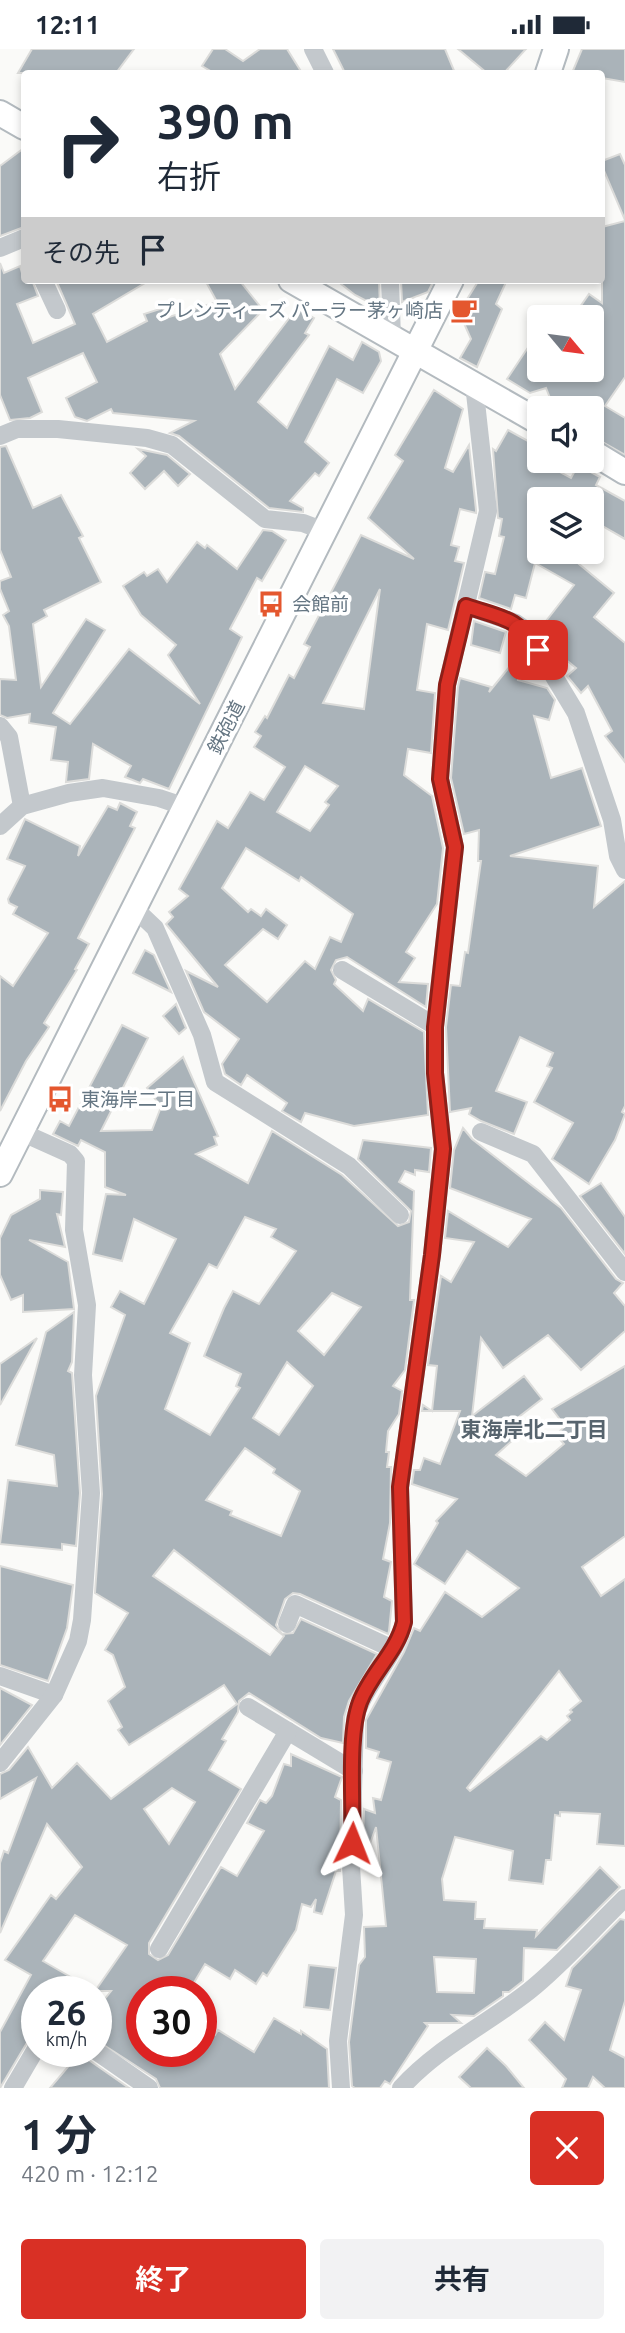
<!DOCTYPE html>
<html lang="ja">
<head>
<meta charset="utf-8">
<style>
	body { margin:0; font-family:Ubuntu,"Noto Sans JP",sans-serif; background:#f2f2f3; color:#1f2937; height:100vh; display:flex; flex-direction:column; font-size:26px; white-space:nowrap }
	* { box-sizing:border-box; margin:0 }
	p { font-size:23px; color:#747a83 }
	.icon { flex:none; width:38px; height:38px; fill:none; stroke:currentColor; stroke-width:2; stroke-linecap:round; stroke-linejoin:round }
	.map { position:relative; height:2039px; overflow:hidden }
	.sheet { display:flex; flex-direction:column; background:#fff; flex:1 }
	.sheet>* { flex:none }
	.hud { position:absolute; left:21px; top:21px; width:584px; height:214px; border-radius:7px; box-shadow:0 4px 10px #0003; background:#fff; color:#1f2937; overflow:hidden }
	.needle { width:46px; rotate:119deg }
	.controls { position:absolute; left:527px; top:256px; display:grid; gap:14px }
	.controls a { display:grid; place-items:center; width:77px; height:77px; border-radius:7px; background:#fff; box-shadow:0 4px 10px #0003; font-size:35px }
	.speed { position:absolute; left:21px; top:1927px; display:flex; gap:14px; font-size:35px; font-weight:700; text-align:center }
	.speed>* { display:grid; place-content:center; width:91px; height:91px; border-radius:50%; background:#fff; box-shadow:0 4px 10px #0003; line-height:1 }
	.speed small { font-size:18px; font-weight:400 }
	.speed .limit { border:10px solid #d22; background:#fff; color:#111 }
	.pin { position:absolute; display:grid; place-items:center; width:60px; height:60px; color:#fff; margin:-30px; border-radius:14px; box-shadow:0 4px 10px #0006 }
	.me { position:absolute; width:77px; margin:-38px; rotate:2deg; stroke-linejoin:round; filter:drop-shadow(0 0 5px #0008) }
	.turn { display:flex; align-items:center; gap:24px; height:147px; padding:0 21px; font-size:32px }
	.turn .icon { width:91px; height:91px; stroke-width:2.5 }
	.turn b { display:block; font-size:49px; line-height:60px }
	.then { display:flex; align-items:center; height:66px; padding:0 21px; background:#0003; gap:14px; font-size:26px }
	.round { display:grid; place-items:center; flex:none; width:74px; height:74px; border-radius:7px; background:#f2f2f3 }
	.head { display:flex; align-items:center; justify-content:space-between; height:119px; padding:0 21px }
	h1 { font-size:42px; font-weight:700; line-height:52px }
	.cta { display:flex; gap:14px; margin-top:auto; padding:14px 21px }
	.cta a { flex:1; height:80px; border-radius:7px; background:#d93025; color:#fff; font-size:28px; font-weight:700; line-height:80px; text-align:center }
	.cta a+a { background:#f2f2f3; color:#1f2937 }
	.status { display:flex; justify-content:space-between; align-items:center; height:49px; padding:0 35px; background:#fff; direction:ltr }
	.status svg { height:19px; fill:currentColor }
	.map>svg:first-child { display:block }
</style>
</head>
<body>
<div class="status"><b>12:11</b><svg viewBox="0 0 49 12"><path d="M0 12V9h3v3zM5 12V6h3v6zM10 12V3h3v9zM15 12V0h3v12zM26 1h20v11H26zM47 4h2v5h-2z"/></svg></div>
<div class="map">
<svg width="625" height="2039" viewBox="0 0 625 2039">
	<rect width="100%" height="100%" fill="#fafaf8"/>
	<!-- building -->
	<g fill="#aab3b9" stroke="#dcdcda" stroke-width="2" fill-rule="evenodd">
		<polygon points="32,0 134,0 116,24 18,24"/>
		<polygon points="213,0 225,0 243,12 260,0 287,0 302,24 214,24 202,17"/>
		<polygon points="333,0 445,0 455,24 345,24"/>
		<polygon points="458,0 526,0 504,24 487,24"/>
		<polygon points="582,0 625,0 625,33 602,29 602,24 572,24"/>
		<polygon points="24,99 24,178 0,187 0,117"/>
		<polygon points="620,105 625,116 625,171 602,117 602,112"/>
		<polygon points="625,172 625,328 605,357 625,369 625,406 592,387 592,359 554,359 546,339 530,344 507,330 539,282 539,320 592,320 592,268 573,268 589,245 602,254 602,178"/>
		<polygon points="0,214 4,224 20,217 24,231 32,231 38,247 17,255 33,294 75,275 56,231 150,231 93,265 107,293 147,272 144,265 163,259 166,269 217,253 205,231 239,231 263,261 220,305 235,340 297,259 314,269 305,284 309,286 258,353 287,379 329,297 353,311 362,293 379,303 381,312 363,344 337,330 305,393 329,414 319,427 315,424 290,452 303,459 303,463 269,459 179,387 170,384 194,372 113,364 111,360 87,372 75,368 66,349 97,333 83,304 28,329 42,363 30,369 10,371 0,346"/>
		<polygon points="336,231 379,231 380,259 355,246"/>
		<polygon points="401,231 434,231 428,243 402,253"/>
		<polygon points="479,231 507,231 496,255 502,260 477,318 460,309 471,290 459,263"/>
		<path d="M434 341 463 360 445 419 453 423 469 396 476 461V464L460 460 451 496 459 498 455 512 464 514 448 581 427 575 417 641 435 644 431 704 408 700 404 726 432 747 443 799 437 855 406 903 415 909 399 933 428 935 426 958 347 908 336 911 331 921 336 931 334 935 363 962 368 950 424 983 428 1066 354 1077 305 1064 301 1073 282 1062 287 1054 247 1026 241 1036 225 1025 222 1015 239 990 204 963 186 922 218 938 166 875 173 868 169 863 188 847 179 840 217 772 228 779 250 743 264 751 285 718 254 698 261 687 255 683 265 667 267 669 289 626 294 629 310 598 304 595 361 486 414 510 368 469 403 412 395 406ZM380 540 364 660 323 654ZM305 717 338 737 325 753 329 756 310 782 277 763ZM246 799 299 832 301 828 353 865 341 893 330 888 315 920 305 912 267 953 225 916 263 880 278 890 287 876 266 860 261 867 251 860 248 863 222 839Z"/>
		<polygon points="508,381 539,398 539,412 571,429 578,416 600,428 596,436 625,452 625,490 592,471 592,450 539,450 539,502 587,502 579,515 614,544 594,568 625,594 625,713 605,687 612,682 588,637 581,644 567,627 576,619 548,596 539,581 574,536 535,514 526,549 515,546 511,560 479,549 485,523 495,525 504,488 499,487 502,470 498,469 493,400 496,402"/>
		<polygon points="6,397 33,459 61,446 83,487 79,489 101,533 44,561 47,567 33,575 41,638 86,570 105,581 53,664 70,675 129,600 200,655 168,606 176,596 141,566 123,537 144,523 147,527 158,520 167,533 197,493 205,499 207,496 237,520 263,481 272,482 286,491 262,532 257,529 230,580 242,588 169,740 143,730 140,734 125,728 131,717 93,695 89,730 66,733 68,713 51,711 56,678 29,674 30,665 7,669 0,666 0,630 16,631 9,577 3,566 9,562 0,540 0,532 11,528 0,501 0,398"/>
		<polygon points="138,400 167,406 190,425 178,437 164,422 145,440 130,424 146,407"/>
		<polygon points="474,572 506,583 500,604 471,596"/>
		<polygon points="524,600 526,603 518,631 547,639 555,651 549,671 534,667 551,729 582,719 601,777 510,807 598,817 594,858 625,832 625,1057 622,1063 625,1065 615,1091 589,1135 552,1110 573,1074 534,1053 552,1019 547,1017 553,1004 520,988 496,1042 527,1053 514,1085 481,1072 469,1065 471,1059 450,1063 446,978 451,936 460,937 465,903 468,904 481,812 478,812 479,781 464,785 451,729 458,638 460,629 491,638 489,643"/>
		<polygon points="120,754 137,763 130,777 135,779 78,889 89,895 75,920 77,921 44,974 49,978 26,1012 0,1062 0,927 13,937 48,884 13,865 17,858 9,854 8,850 25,817 7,810 25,770 80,797 78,807 108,757 117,761"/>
		<polygon points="145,901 154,906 171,943 133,924"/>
		<polygon points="176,955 186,979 179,985 163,967"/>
		<path d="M122 976 148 989 101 1082 152 1081 161 1058 147 1039 183 1008 218 1087 214 1088 217 1096 196 1105 248 1134 272 1082 342 1126 398 1177 409 1173 411 1162 358 1110 363 1091 431 1099 429 1123 415 1121V1126L405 1122 399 1133 414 1142 410 1251H414L405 1321 393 1337 402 1342 399 1365 388 1382 386 1403H389L387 1418H391L390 1474 383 1510 391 1513 384 1548 392 1552 389 1582 388 1585 300 1545 293 1544 285 1550 276 1576 282 1585 293 1584 301 1570 377 1605 349 1652 344 1668 343 1694 321 1689 249 1644 239 1652 238 1663 222 1690 226 1692 209 1721 241 1740 149 1894V1905L158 1911 168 1906 221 1818 237 1827 264 1782 247 1774 260 1751 266 1754 272 1747 284 1715 291 1717V1705L342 1728 335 1748 341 1751 340 1822H336L322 1865 314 1863 316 1850 311 1858 302 1855 296 1881 267 1927 263 1924 256 1935 235 1921 230 1930 205 1915 189 1942H142V2002H201V1978L215 1986 218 1981 254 2003 274 1969 301 1985V1982L327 2000 329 2039H160L156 2030 96 1991V1961L111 1942H37V1977L0 2039V1983L31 1926 5 1911 51 1846 56 1850 82 1818 47 1775 0 1884V1814L4 1802 8 1804 36 1729 0 1750V1725L9 1721 28 1698 52 1739 77 1714 111 1750 237 1655 224 1636 129 1696 118 1681 122 1678 108 1652 125 1638 113 1606 105 1601 128 1564 95 1544 102 1445 96 1347 125 1266 111 1258 120 1242 144 1255 176 1190 134 1170 122 1212 93 1205 106 1145 126 1146 105 1138V1103L81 1091 78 1097 53 1085 60 1072 69 1077ZM245 1168 276 1180 271 1188 296 1202 259 1255 233 1242 224 1259 204 1307 241 1325 236 1337 240 1339 210 1386 165 1360 190 1294 170 1284 209 1215 217 1219ZM332 1244 361 1258 324 1306 298 1282ZM287 1313 313 1337 279 1386 253 1369ZM245 1399 275 1420 273 1424 300 1442 281 1487 230 1466 232 1462 206 1451ZM174 1501 284 1587 270 1606 153 1527ZM172 1739 195 1753 169 1795 144 1760ZM75 1866 127 1896 95 1942 43 1912Z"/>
		<path d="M463 1079 472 1090 561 1159 616 1230 623 1234 614 1244 625 1257V1282L581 1321 548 1286 503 1319 481 1289 472 1367 524 1327 542 1350 507 1377 515 1389 496 1406 526 1427 564 1395 556 1386 565 1377 552 1360 625 1317V1487L582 1518 601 1547 625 1530V1797L597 1795 600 1765 560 1763V1767L555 1766 551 1811H546L543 1835 509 1831 513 1802 455 1788 442 1830 444 1851 476 1853 475 1870H485L484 1879 537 1881 536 1887 600 1818 620 1838 557 1901 524 1899 523 1932 509 1943H503V1947L474 1967 452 1966 461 1974H425L428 1977 390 2035 385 2032 380 2039H355L352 2037 349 1993 359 1916 365 1908 364 1878 386 1877 376 1778 362 1817 364 1760 375 1764 373 1749 381 1751 391 1713 377 1709 379 1703 366 1699V1671L404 1603 414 1579 420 1582 445 1543 482 1568 519 1539 467 1502 445 1535 414 1515 438 1474 436 1472 457 1450 412 1435 414 1421H420L424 1409 440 1415 460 1362H422L423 1356 432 1362 437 1317 428 1316 441 1227 451 1233 474 1193 445 1189 448 1162 508 1198 531 1170 450 1139 454 1101ZM559 1622 581 1652 570 1661 572 1663 567 1667 570 1671 547 1691 541 1687 470 1742 467 1739ZM434 1908 476 1910 474 1944 437 1943Z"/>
		<polygon points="601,1134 625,1168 625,1205 580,1147"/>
		<polygon points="40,1141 63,1143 61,1166 57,1165 65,1198 29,1191 68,1213 74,1260 23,1263 23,1246 11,1251 0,1226 0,1189 11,1166 40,1150"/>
		<polygon points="74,1263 72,1313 68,1322 72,1324 80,1444 76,1497 62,1495 62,1501 0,1495 8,1431 57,1437 54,1406 16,1396 46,1283"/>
		<polygon points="37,1289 0,1356 0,1315"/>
		<polygon points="0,1517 73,1536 67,1579 48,1632 0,1616"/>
		<polygon points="0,1639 32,1656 0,1696"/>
		<polygon points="620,1870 625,1871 625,1952 610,2001 625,2009 625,2039 605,2039 593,2028 588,2039 562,2039 566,2030 529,1991 545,1973 564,1991 581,1941 566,1937 572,1919"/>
		<polygon points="309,1916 336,1919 330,1961 304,1958"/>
		<polygon points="487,1999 506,2017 524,2039 471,2039 459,2028"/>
		<polygon points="59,2002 85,2002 89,2011 129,2039 50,2039 73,2012"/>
	</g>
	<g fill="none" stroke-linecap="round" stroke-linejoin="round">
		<!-- secondary casing -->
		<g stroke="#b3babf" stroke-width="28">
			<g id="secondary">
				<polyline points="548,24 556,0"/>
				<polyline points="0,64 24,78"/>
				<polyline points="291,231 539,373"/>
				<polyline points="592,403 625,423"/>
				<polyline points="0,1125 451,231"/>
			</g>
		</g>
		<!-- street -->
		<g stroke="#c3c8cc" stroke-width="18">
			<polyline points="313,0 325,24"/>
			<polyline points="0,199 24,189"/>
			<polyline points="43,231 57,261"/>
			<polyline points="390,231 392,289"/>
			<polyline points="0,387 17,380 58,380 147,389 172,396 265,470 303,474 324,482"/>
			<polyline points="466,557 516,574 526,581 576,664 612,771 618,807 625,821"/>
			<polyline points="0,677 9,688 22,757"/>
			<polyline points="0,777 22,757 69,744 103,739 159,749 186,758"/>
			<polyline points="135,860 155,879 202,986 215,1033 349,1117 400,1166"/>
			<polyline points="342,921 435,977"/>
			<polyline points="481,1083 533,1105 625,1223"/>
			<polyline points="287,1575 295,1555 393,1600"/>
			<polyline points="0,1627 54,1646"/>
			<polyline points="248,1658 354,1722"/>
			<polyline points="0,1714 54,1646 78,1592 82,1571 91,1444 83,1326 87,1256 74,1181 76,1112 70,1105 21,1083"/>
			<polyline points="159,1900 288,1682"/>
			<polyline points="96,2002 149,2039"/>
			<polyline points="13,2039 37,1998"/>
			<path d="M341 2039 338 1992 354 1866 351 1817 355 1669C365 1634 396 1608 404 1573L400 1439 432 1206 443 1100 435 1024V977L455 798 440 730 447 636 488 462 474 335"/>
			<path d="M401 2039C438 1998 486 1976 529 1942 563 1915 594 1879 625 1849"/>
		</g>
		<!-- secondary -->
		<use href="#secondary" stroke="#fff" stroke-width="24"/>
	</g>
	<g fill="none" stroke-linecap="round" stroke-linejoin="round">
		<!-- route casing -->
		<g stroke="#8d1f18" stroke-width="18">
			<path id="route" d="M352 1794C354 1755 347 1687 360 1653 371 1624 397 1603 404 1573L400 1438 432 1206 443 1100 435 1024V978L455 798 440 730 447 636 466 557C501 569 518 568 538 601"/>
		</g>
		<!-- route -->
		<use href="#route" stroke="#d93025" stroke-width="12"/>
	</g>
	<!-- icons -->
	<defs>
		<g id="cafe-bare" transform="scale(2.1)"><path d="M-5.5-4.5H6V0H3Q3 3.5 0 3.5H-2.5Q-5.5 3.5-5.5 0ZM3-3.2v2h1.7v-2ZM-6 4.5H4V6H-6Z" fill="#e4572e" stroke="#fff" stroke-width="2.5" paint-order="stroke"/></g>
		<g id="bus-bare" transform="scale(2.1)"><path d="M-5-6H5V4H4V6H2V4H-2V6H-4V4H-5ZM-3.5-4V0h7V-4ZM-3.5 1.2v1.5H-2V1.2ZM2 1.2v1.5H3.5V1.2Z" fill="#e4572e" stroke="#fff" stroke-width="2.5" paint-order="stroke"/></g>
	</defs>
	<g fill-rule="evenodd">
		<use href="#cafe-bare" x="464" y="261"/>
		<use href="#bus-bare" x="271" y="555"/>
		<use href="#bus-bare" x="60" y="1050"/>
	</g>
	<g text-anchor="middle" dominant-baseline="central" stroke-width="7" stroke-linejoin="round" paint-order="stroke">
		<!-- poi labels -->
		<g font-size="19" fill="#657683" stroke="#fff" text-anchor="start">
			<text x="443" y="261" text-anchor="end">プレンティーズ パーラー茅ヶ崎店</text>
			<text x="292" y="555">会館前</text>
			<text x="81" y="1050">東海岸二丁目</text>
		</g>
		<!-- street labels -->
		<g font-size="19" fill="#657683" stroke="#fff">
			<text transform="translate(226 678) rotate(-63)">鉄砲道</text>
		</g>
		<!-- neighbourhood labels -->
		<g font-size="21" font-weight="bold" fill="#57646e" stroke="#fff">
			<text x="534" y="1380">東海岸北二丁目</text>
		</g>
	</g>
</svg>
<div class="controls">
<a><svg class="needle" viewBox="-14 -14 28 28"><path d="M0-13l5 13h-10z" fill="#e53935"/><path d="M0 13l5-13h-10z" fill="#747a83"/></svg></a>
<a><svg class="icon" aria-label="sound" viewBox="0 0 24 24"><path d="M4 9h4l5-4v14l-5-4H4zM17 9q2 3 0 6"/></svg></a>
<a><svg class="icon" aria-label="layers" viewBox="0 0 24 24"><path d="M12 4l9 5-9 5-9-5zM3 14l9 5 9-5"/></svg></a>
</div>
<div class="speed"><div>26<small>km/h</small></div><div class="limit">30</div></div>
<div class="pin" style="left:538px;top:601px;background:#d93025"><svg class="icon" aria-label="arrive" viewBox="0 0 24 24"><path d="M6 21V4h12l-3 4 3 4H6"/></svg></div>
<svg class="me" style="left:352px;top:1794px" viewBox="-20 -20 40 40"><path d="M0-17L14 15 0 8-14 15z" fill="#d93025" stroke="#fff" stroke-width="4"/></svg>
<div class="hud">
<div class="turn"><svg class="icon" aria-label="right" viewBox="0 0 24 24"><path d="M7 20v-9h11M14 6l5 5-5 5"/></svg><div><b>390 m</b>右折</div></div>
<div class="then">その先<svg class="icon" aria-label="arrive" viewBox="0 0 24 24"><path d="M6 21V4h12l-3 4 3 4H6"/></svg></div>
</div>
</div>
<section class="sheet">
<div class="head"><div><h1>1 分</h1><p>420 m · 12:12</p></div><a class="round" style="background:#d93025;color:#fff"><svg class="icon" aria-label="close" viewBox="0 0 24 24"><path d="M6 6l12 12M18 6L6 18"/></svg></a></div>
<div class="cta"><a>終了</a><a>共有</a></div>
</section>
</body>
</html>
